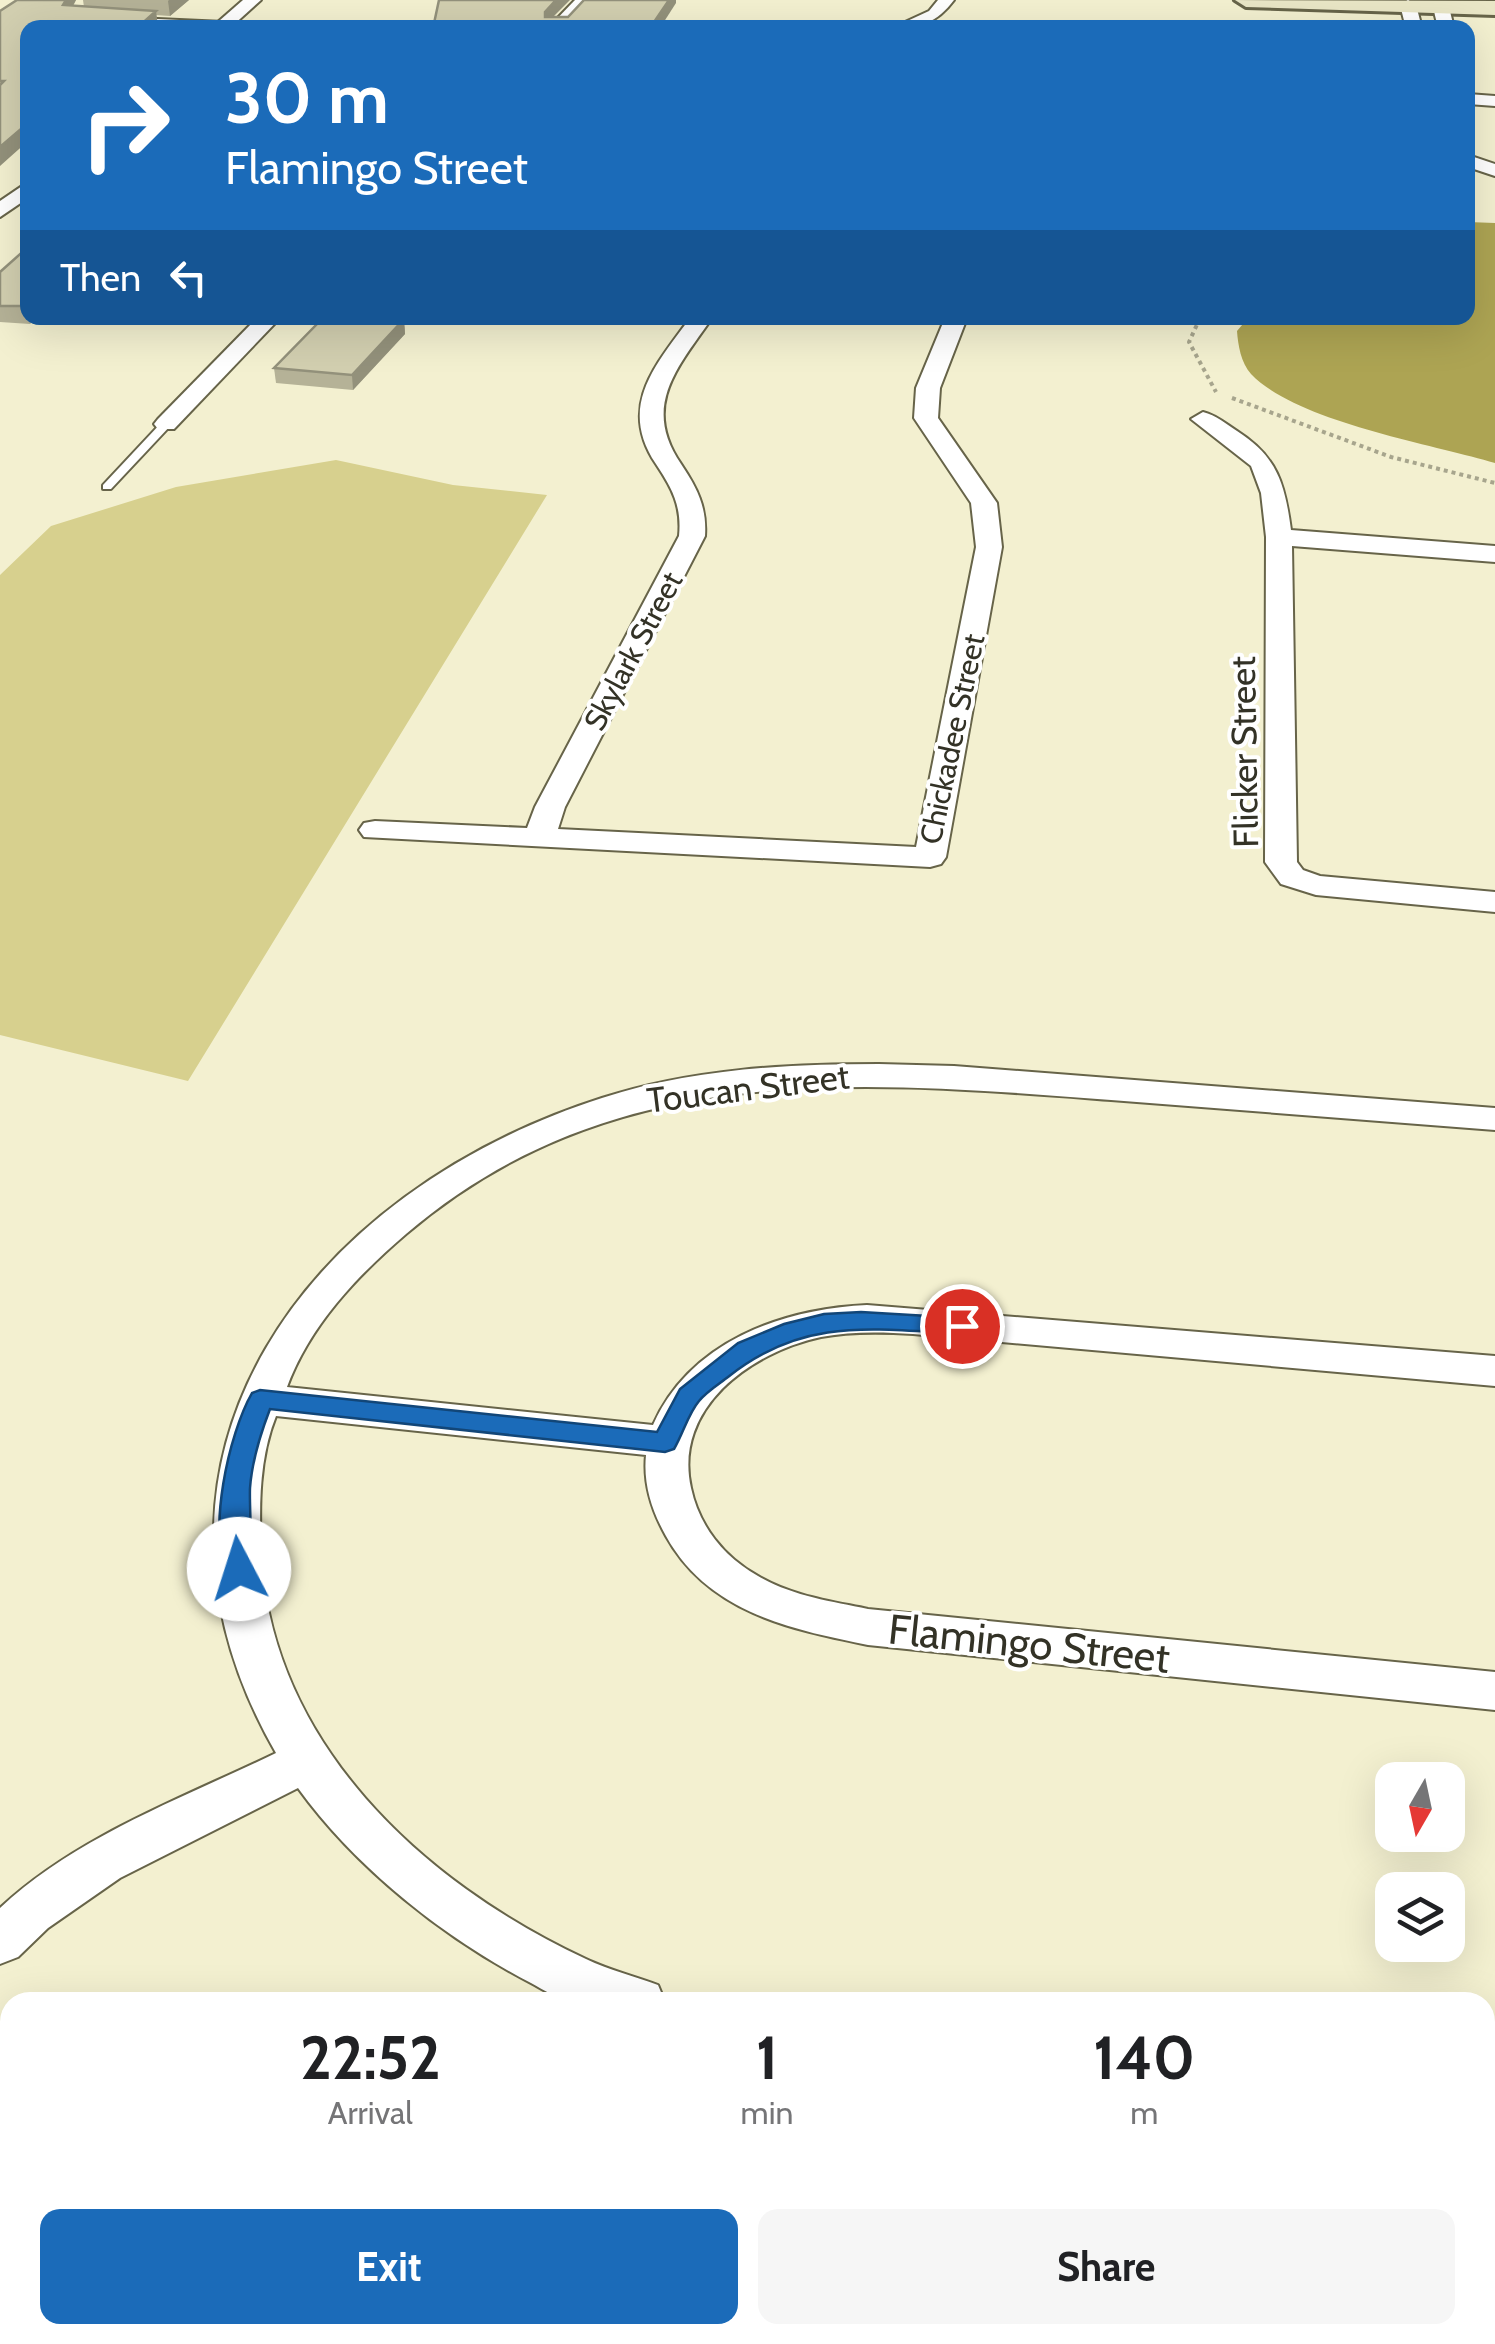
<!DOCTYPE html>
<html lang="en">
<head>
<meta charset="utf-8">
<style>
	body { margin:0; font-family:Cabin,sans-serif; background:#f6f6f6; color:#202124; height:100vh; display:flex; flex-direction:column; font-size:38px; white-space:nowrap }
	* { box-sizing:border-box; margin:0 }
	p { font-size:32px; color:#757577 }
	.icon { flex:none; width:55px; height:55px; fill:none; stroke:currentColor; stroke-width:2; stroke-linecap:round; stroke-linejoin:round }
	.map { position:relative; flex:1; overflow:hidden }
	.panel { position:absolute; left:0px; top:1992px; width:1495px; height:352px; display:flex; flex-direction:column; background:#fff; border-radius:30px 30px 0 0; box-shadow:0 10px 40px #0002 }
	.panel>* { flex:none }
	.guide { position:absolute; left:20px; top:20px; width:1455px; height:305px; border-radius:20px; box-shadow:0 10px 40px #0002; background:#1b6bb9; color:#fff; overflow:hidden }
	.needle { width:65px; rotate:189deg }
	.tools { position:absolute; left:1375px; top:1762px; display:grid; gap:20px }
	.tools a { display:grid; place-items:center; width:90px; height:90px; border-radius:20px; background:#fff; box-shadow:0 10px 40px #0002; font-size:50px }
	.pin { position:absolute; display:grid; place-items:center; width:85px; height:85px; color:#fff; margin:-42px; border:5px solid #fff; border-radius:50%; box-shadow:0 2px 10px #0007 }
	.me { position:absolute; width:110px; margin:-55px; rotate:355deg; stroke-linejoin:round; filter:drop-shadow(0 0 8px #0008) }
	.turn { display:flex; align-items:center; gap:35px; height:210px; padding:0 40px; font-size:45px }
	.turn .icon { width:130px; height:130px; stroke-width:2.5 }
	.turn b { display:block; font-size:70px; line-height:85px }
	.then { display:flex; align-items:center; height:95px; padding:0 40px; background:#0003; gap:20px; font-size:38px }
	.eta { display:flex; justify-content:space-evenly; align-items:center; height:170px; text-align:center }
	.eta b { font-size:60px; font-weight:700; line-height:70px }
	.primary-button { display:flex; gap:20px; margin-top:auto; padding:20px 40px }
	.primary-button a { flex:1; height:115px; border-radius:20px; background:#1b6bb9; color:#fff; font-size:40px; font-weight:700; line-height:115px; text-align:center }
	.primary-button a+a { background:#f6f6f6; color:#202124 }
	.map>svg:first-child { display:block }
</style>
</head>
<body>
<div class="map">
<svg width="1495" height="2344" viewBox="0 0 1495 2344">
	<rect width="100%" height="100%" fill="#f3f0d0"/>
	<!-- green -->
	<polygon fill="#d7d08e" points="336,460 453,485 547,495 188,1081 0,1035 0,575 51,526 176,487"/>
	<!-- water -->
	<path fill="#ada453" d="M1468 222 1495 223V463C1432 444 1297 422 1251 374 1241 363 1238 345 1237 331L1248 318H1468Z"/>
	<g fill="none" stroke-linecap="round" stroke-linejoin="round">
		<!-- lane casing -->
		<g stroke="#676449" stroke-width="4">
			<g id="lane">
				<polygon points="135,18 224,22 228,24 224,26 132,22"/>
				<polygon points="162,422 172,424 111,489 103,489 103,485"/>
			</g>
		</g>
		<!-- street casing -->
		<g stroke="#676449" stroke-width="4">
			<g id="street">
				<polygon points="243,0 261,0 230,28 211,28"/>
				<polygon points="575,0 592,0 566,28 548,28"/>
				<path d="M938 0H954C937 23 920 28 892 28L929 11Z"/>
				<polygon points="1408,0 1416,5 1422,28 1406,28 1400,5"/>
				<polygon points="1441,2 1449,7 1454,28 1438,28 1433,7"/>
				<polygon points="1468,94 1495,96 1495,106 1468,104"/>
				<polygon points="1468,155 1495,164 1495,176 1468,167"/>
				<polygon points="28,182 28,198 0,217 0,201"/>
				<polygon points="257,318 280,318 174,429 158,429 154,424 158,419"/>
				<path d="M690 318H712C678 367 641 406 681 464 697 488 707 507 705 536L565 807 558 829 916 847 976 547 971 503 914 418 916 388 945 318H967L940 388 938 418 997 503 1002 547 946 857 941 864 930 867 364 837 359 830 364 823 375 821 527 828 535 807 679 536C682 506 672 488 656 464 617 406 656 365 690 318Z"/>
				<path d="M1203 412C1216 415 1226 424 1237 431 1278 457 1285 485 1291 530L1495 546V562L1292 546 1297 862 1303 870 1320 876 1495 892V912L1316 895 1281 884 1265 862 1266 537 1261 493 1251 466 1191 419Z"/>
				<path d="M879 1064 954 1066 1495 1108V1130C1367 1120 1239 1110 1111 1100 859 1081 613 1057 406 1234 357 1276 310 1325 287 1387L653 1425C690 1342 781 1309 867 1305L1495 1356V1386L913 1334C883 1332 852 1331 821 1337 751 1352 673 1408 691 1488 699 1526 724 1557 758 1576 792 1596 830 1601 868 1609L1495 1672V1710L868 1645C789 1629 708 1612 666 1536 652 1511 643 1484 646 1455L276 1416C259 1458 259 1506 261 1551 270 1742 421 1882 586 1959 609 1970 634 1976 658 1985L665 2002C636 2002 601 2008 573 2002 559 2000 544 1990 531 1983 444 1938 356 1868 298 1788L120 1878 48 1928 18 1957 0 1964V1908C77 1836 183 1798 276 1753 105 1455 311 1191 602 1098 691 1069 786 1064 879 1064Z"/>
				<polygon points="1485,2090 1495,2092 1495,2144 1485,2142"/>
				<polygon points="448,2335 506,2335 503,2344 445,2344"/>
			</g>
		</g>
		<!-- secondary casing -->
		<g stroke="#676449" stroke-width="6">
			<polygon id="secondary" points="1235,0 1495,1 1495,15 1246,7"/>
		</g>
		<!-- path -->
		<g stroke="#a7a58d" stroke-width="4" stroke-dasharray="4 4" stroke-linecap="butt">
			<polyline points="1200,318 1189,342 1216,392"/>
			<polyline points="1232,398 1391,457 1495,483"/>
		</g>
		<!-- lane -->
		<use href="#lane" fill="#fff" fill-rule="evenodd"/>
		<!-- street -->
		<use href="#street" fill="#fff" fill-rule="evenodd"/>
		<!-- secondary -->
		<use href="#secondary" fill="#e9e6c6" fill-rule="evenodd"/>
	</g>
	<!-- wall -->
	<g fill="#b5b297">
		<polygon points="76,0 73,6 84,7 83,0 189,0 170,16 156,15 158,26 156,28 28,28 0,166 0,11"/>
		<polygon points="28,247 28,318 37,318 30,324 0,322 0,272"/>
		<polygon points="404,319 405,334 353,390 276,383 274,368 336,320"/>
	</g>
	<!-- shaded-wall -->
	<g fill="#93917b">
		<polygon points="66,0 76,0 65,20 63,5"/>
		<polygon points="169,0 189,0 170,16 168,1"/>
		<polygon points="556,0 570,0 545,25 545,12"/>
		<polygon points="669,0 676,0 676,3 660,28 650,28"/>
		<polygon points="156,11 158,26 156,28 137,28"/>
		<polygon points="28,123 28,141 0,166 0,147"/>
		<polygon points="404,319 405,334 353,390 352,375"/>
	</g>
	<!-- building -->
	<g fill="#d2cfb0" stroke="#93917b" stroke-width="2.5">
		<polygon points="17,0 66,0 63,5 156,11 137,28 28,28 28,123 0,147 0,85 4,81 0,81 0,11"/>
		<polygon points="439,0 556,0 545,12 545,17 568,17 584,0 669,0 650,28 433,28"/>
		<polygon points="28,247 28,306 0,306 0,272"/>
		<polygon points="339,318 404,319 352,375 274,368 322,319 336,320"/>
	</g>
	<!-- route -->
	<path fill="#1b6bb9" stroke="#124678" stroke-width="2.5" d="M861 1312 962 1318 974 1326 962 1334C872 1329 803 1317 728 1377 719 1384 706 1392 699 1401 688 1414 683 1434 674 1449L665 1452 270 1409C260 1435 252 1460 250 1488 249 1506 254 1566 248 1576L239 1579 229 1576C206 1534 229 1433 252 1393L260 1390 657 1432 680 1389 738 1343 784 1324 824 1314Z"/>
	<g text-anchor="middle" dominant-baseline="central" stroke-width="8" stroke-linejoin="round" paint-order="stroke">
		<!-- far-street labels -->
		<g font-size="30" fill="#333226" stroke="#fff">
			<text transform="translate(633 651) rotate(-62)">Skylark Street</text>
			<text transform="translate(952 739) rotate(-78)">Chickadee Street</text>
		</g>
		<!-- street labels -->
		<g font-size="35" fill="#333226" stroke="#fff">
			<text transform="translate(1244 752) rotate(-91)">Flicker Street</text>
			<text transform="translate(748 1088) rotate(-7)">Toucan Street</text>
		</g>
		<!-- near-street labels -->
		<g font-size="42" fill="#333226" stroke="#fff">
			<text transform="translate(1029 1643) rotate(6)">Flamingo Street</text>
		</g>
	</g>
</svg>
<div class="tools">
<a><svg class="needle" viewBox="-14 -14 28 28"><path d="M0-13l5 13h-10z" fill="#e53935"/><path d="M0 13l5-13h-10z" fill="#757577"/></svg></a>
<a><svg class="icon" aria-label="layers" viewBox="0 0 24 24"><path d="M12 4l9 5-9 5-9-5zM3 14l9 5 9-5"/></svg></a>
</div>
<div class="pin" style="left:962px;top:1326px;background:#d93025"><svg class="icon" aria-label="arrive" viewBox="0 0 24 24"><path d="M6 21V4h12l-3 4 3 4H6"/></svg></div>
<svg class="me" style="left:239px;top:1569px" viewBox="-20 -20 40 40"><circle r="19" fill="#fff"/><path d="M0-13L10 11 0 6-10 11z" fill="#1b6bb9"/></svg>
<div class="guide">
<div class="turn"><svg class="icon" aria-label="right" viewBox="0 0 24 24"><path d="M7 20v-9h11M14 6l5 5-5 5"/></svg><div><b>30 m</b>Flamingo Street</div></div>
<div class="then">Then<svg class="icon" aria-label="left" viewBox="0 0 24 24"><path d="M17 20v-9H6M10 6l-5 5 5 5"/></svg></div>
</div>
<section class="panel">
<div class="eta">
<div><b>22:52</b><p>Arrival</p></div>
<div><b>1</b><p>min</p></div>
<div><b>140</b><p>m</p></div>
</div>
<div class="primary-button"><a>Exit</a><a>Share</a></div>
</section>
</div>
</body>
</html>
